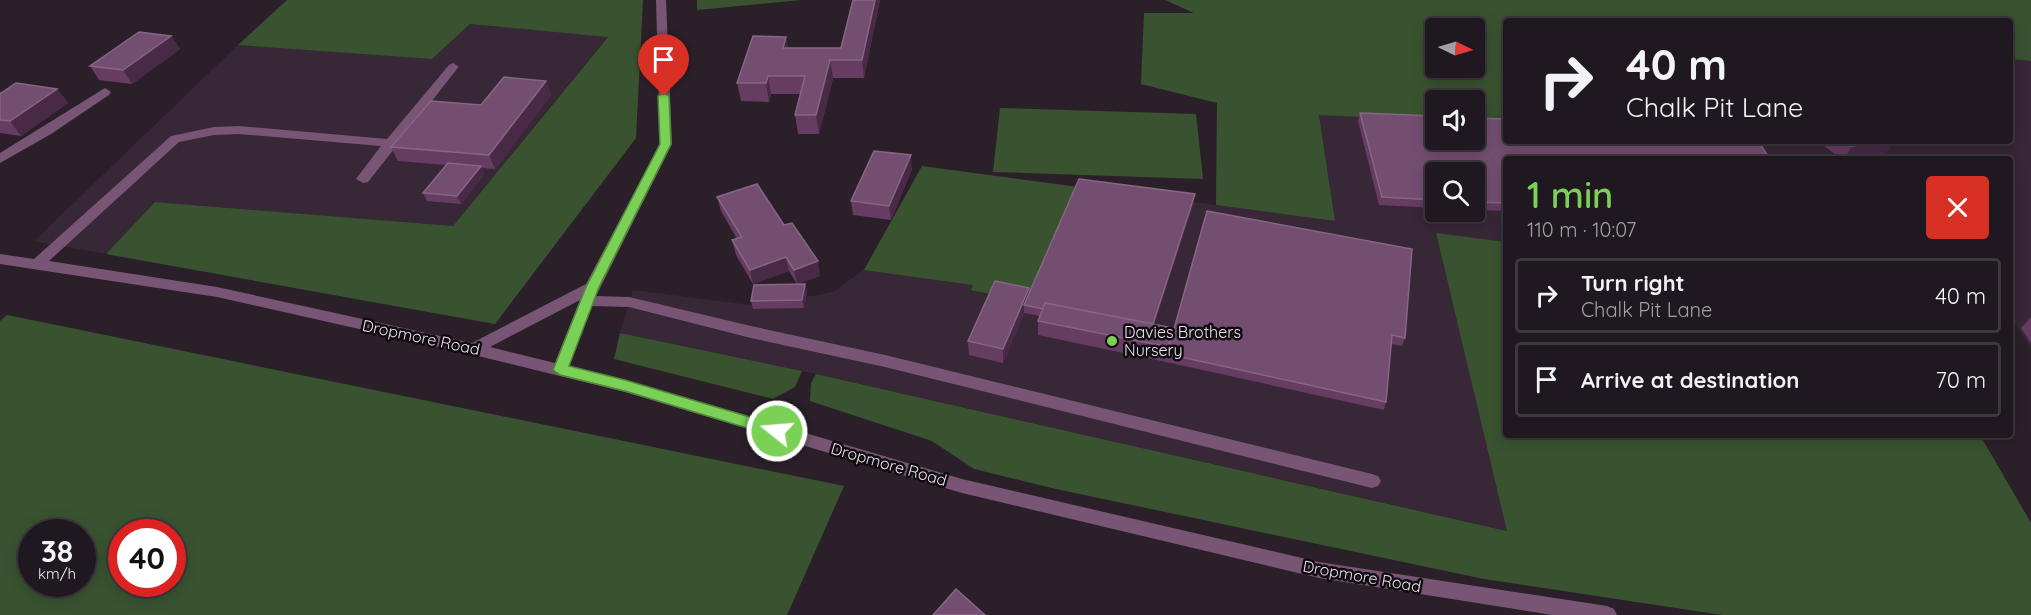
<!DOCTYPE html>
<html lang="en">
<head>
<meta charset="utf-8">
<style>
	body { margin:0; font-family:Quicksand,sans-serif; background:#282129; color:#f1f3f6; height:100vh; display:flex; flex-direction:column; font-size:22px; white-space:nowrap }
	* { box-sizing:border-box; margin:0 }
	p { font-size:20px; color:#a2a0a5 }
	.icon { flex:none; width:33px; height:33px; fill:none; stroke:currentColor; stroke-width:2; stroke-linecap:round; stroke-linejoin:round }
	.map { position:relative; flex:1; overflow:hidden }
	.sheet { position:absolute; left:1503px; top:156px; width:510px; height:282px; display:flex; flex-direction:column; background:#201820; border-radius:6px; box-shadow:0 3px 15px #0003,0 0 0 2px #3d373e }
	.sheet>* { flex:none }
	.top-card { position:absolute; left:1503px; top:18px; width:510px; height:126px; border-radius:6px; box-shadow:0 3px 15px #0003,0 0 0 2px #3d373e; background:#201820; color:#f1f3f6; overflow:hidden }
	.needle { width:39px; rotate:95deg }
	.tools { position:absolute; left:1425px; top:18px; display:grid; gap:12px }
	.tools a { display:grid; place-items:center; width:60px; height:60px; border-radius:6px; background:#201820; box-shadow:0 3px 15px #0003,0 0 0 2px #3d373e; font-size:30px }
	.speed { position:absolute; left:18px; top:519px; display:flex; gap:12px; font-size:30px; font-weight:700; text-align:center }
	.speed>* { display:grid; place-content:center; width:78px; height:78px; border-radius:50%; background:#201820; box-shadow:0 3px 15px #0003,0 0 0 2px #3d373e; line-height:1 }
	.speed small { font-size:15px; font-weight:400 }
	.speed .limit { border:9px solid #d22; background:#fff; color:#111 }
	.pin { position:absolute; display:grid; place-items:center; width:51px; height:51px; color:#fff; margin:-62px -26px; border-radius:50% 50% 50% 0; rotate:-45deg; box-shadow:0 0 6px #0007 }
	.pin .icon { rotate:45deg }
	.me { position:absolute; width:66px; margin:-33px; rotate:287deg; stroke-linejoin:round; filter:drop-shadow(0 0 4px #0008) }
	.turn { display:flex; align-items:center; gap:21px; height:126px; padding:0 24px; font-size:27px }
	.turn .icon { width:78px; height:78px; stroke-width:2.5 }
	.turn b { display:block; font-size:42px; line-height:51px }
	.round { display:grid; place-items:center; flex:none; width:63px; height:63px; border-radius:6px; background:#282129 }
	.headline { display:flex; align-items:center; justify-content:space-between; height:102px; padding:0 24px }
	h1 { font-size:36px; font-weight:600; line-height:45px; color:#7bd156 }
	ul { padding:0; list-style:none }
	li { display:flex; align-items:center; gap:18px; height:75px; margin:0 12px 9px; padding:0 12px; border:3px solid #3d373e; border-radius:6px }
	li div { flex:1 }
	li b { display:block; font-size:22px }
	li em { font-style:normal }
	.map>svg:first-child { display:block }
</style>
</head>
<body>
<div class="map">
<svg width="2031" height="615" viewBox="0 0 2031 615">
	<rect width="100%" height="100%" fill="#2b202a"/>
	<!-- built -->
	<g fill="#382736" fill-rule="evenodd">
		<polygon points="470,24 608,36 453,226 155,202 106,254 34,241 238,45 432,59"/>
		<path d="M2010 59 2031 61V349L2010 315V159H1506V242L1436 234 1508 531 816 374 620 333 633 290 758 306 833 292 864 270 922 166 1335 221 1319 114 1435 120 1436 140 2010 141ZM1436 172H1474V212H1436Z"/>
	</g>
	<!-- green -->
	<g fill="#395330" fill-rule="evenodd">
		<polygon points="287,0 643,0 636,138 495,324 106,254 155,202 453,226 608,37 470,24 432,59 238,45"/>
		<polygon points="697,0 802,0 697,10"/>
		<path d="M1165 0H2031V61L2010 59V21H1506V123L1475 122 1474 100H1436L1435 120 1319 115 1335 221 1216 205 1217 103 1141 84 1144 13H1194ZM1436 28H1474V68H1436Z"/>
		<polygon points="1000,108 1196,114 1203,179 993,172"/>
		<polygon points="922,166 1078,187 1028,302 971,290 973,285 864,270"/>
		<polygon points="1436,233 1506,242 1506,435 1980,435 2031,523 2031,615 1722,615 1484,579 1056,489 974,469 932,441 810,401 811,383 816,374 1507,531"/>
		<path d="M7 315 844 486 787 615H0V321ZM82 532V584H32V532ZM172 532V584H122V532Z"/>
		<polygon points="620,333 802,371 795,387 773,399 614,359"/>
	</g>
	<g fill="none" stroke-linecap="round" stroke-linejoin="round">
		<!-- minor -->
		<g fill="#795575" fill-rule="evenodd">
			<path d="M656 0H666L672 144 596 296 629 297 751 326 885 355 1372 474 1378 476 1381 481 1378 486 1372 488 885 367 751 338 629 307 592 306 569 366 625 380 962 479 1319 562 1607 606 1614 609 1617 615H1552L1319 578 962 493 625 392 474 355 217 297 0 264V254L34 259 171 136 214 127 239 126 387 139 449 65 453 63 459 67 457 69 368 182 363 183 356 179 381 146 239 134 214 135 179 142 49 261 217 287 472 343 586 284 660 144ZM580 300 555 363 490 347Z"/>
			<polygon points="105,88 111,92 109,95 51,134 0,163 0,153"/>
		</g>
	</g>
	<!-- wall -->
	<g fill="#663c62">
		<polygon points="853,0 880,0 864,78 833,78 819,134 798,134 795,115 800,94 771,94 769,102 741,101 737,83 788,48 841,48"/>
		<polygon points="171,36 180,49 132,84 99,80 90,66"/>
		<polygon points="546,81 551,95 495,169 482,168 484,174 461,204 427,201 423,193 446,165 398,161 391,147 481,105"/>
		<polygon points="57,89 68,103 21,136 0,133 0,91 1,93"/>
		<polygon points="1360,113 1506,159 1506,211 1474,210 1474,172 1436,172 1436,208 1379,205 1358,121"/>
		<polygon points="1818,141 1894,141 1885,153 1851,159 1841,159"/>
		<polygon points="912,169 891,220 853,215 851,201"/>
		<polygon points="717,197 820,276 797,284 789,271 753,284 736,255 732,240 737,239 721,211"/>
		<polygon points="1194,202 1154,324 1172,337 1207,211 1405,338 1402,346 1391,344 1386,402 1384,410 1166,362 1038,335 1038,321 1040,316 1024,313 1003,363 969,355 968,341 1029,294"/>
		<polygon points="805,284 807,292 804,308 753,309 751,301"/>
		<polygon points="2031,317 2031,343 2021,328"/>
	</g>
	<!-- shaded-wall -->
	<g fill="#482946">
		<polygon points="875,0 880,0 864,78 862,60"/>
		<polygon points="171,36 180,49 132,84 123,70"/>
		<polygon points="786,37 789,55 783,48"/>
		<polygon points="830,60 833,78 819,134 816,115"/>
		<polygon points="768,76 771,94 769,102 766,83"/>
		<polygon points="546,81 551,95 495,169 489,155"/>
		<polygon points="57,89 68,103 21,136 10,121"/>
		<polygon points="1882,141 1894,141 1885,153 1851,159 1844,159 1852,146"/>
		<polygon points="911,155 912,169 891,220 889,206"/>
		<polygon points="481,166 484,174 461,204 457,196"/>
		<polygon points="1195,194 1194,202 1149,338 1150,330"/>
		<polygon points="786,257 789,271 753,284 750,270"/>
		<polygon points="818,261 820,276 797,284 794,270"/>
		<polygon points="805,284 807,292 804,308 802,300"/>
		<polygon points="1029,288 1028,302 1024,305 1024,313 1003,363 1003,349"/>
	</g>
	<!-- building -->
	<g fill="#744e71" stroke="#876584" stroke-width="1.5">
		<polygon points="853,0 875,0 862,60 830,60 816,115 795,115 805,76 768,76 766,83 737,83 753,36 786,37 783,48 841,48"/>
		<polygon points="139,32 171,36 123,70 90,66"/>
		<polygon points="504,77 546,81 489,155 391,147 431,101 481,105"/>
		<polygon points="16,83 57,89 10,121 0,120 0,94"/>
		<polygon points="1360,113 1436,116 1436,140 1474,140 1474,118 1506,119 1506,141 1758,141 1770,159 1506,159 1506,203 1474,202 1474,172 1436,172 1436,200 1382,197"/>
		<polygon points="1845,141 1882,141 1852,146"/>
		<polygon points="874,151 911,155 889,206 851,201"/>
		<polygon points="448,163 481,166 457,196 423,193"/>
		<polygon points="1079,179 1195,194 1153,324 1045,303 1043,309 1024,305"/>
		<polygon points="757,184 784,225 792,223 818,261 794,270 786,257 750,270 732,240 742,237 717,197"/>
		<polygon points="1207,211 1412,249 1405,338 1392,335 1386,402 1167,354"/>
		<polygon points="995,281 1029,288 1003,349 968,341"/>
		<polygon points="805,284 802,300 751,301 754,285"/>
		<polygon points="1045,303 1173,328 1168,347 1038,321"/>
		<polygon points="956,589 985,615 933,615"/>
	</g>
	<!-- route -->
	<polygon fill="#7bd156" stroke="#508838" stroke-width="1.5" points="664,93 669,96 671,144 599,287 569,366 625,380 777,425 782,427 785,431 782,435 777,437 625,391 560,375 553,370 586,287 660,144 658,96"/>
	<!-- markers -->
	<circle fill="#7bd156" stroke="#100b10" stroke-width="2" cx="1112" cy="341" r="6"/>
	<g text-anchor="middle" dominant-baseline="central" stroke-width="5" stroke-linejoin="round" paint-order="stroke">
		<!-- poi labels -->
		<g font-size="16" fill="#ebe3ea" stroke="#100b10" text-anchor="start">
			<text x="1124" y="332">Davies Brothers<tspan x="1124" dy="18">Nursery</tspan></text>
		</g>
		<!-- street labels -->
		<g font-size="16" fill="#ebe3ea" stroke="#100b10">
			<text transform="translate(421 337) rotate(12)">Dropmore Road</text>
			<text transform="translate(889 464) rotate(16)">Dropmore Road</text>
			<text transform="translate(1362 576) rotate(10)">Dropmore Road</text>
		</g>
	</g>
</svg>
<div class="tools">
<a><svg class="needle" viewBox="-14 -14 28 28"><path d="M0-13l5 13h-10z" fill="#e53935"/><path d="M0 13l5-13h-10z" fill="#a2a0a5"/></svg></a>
<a><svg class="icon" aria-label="sound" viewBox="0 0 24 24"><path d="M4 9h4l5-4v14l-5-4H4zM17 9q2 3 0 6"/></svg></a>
<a><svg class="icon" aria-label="search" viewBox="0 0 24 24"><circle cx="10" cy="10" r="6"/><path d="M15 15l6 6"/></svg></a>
</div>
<div class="speed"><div>38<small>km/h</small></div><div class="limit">40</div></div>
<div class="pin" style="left:664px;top:96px;background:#d93025"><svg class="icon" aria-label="arrive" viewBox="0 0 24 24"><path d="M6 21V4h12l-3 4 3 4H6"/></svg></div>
<svg class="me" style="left:777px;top:431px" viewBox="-20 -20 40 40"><circle r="17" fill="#7bd156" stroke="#fff" stroke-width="3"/><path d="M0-11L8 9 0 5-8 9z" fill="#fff"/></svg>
<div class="top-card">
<div class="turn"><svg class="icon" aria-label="right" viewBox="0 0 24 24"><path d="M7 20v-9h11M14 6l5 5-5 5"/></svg><div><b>40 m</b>Chalk Pit Lane</div></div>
</div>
<section class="sheet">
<div class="headline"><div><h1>1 min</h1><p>110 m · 10:07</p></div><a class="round" style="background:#d93025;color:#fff"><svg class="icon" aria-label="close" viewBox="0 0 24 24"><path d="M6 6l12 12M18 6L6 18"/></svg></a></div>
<ul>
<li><svg class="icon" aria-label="right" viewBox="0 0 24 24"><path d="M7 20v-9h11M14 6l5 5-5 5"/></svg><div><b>Turn right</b><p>Chalk Pit Lane</p></div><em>40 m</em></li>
<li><svg class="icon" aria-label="arrive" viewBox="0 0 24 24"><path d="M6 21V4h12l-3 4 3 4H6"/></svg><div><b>Arrive at destination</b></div><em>70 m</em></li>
</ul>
</section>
</div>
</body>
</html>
